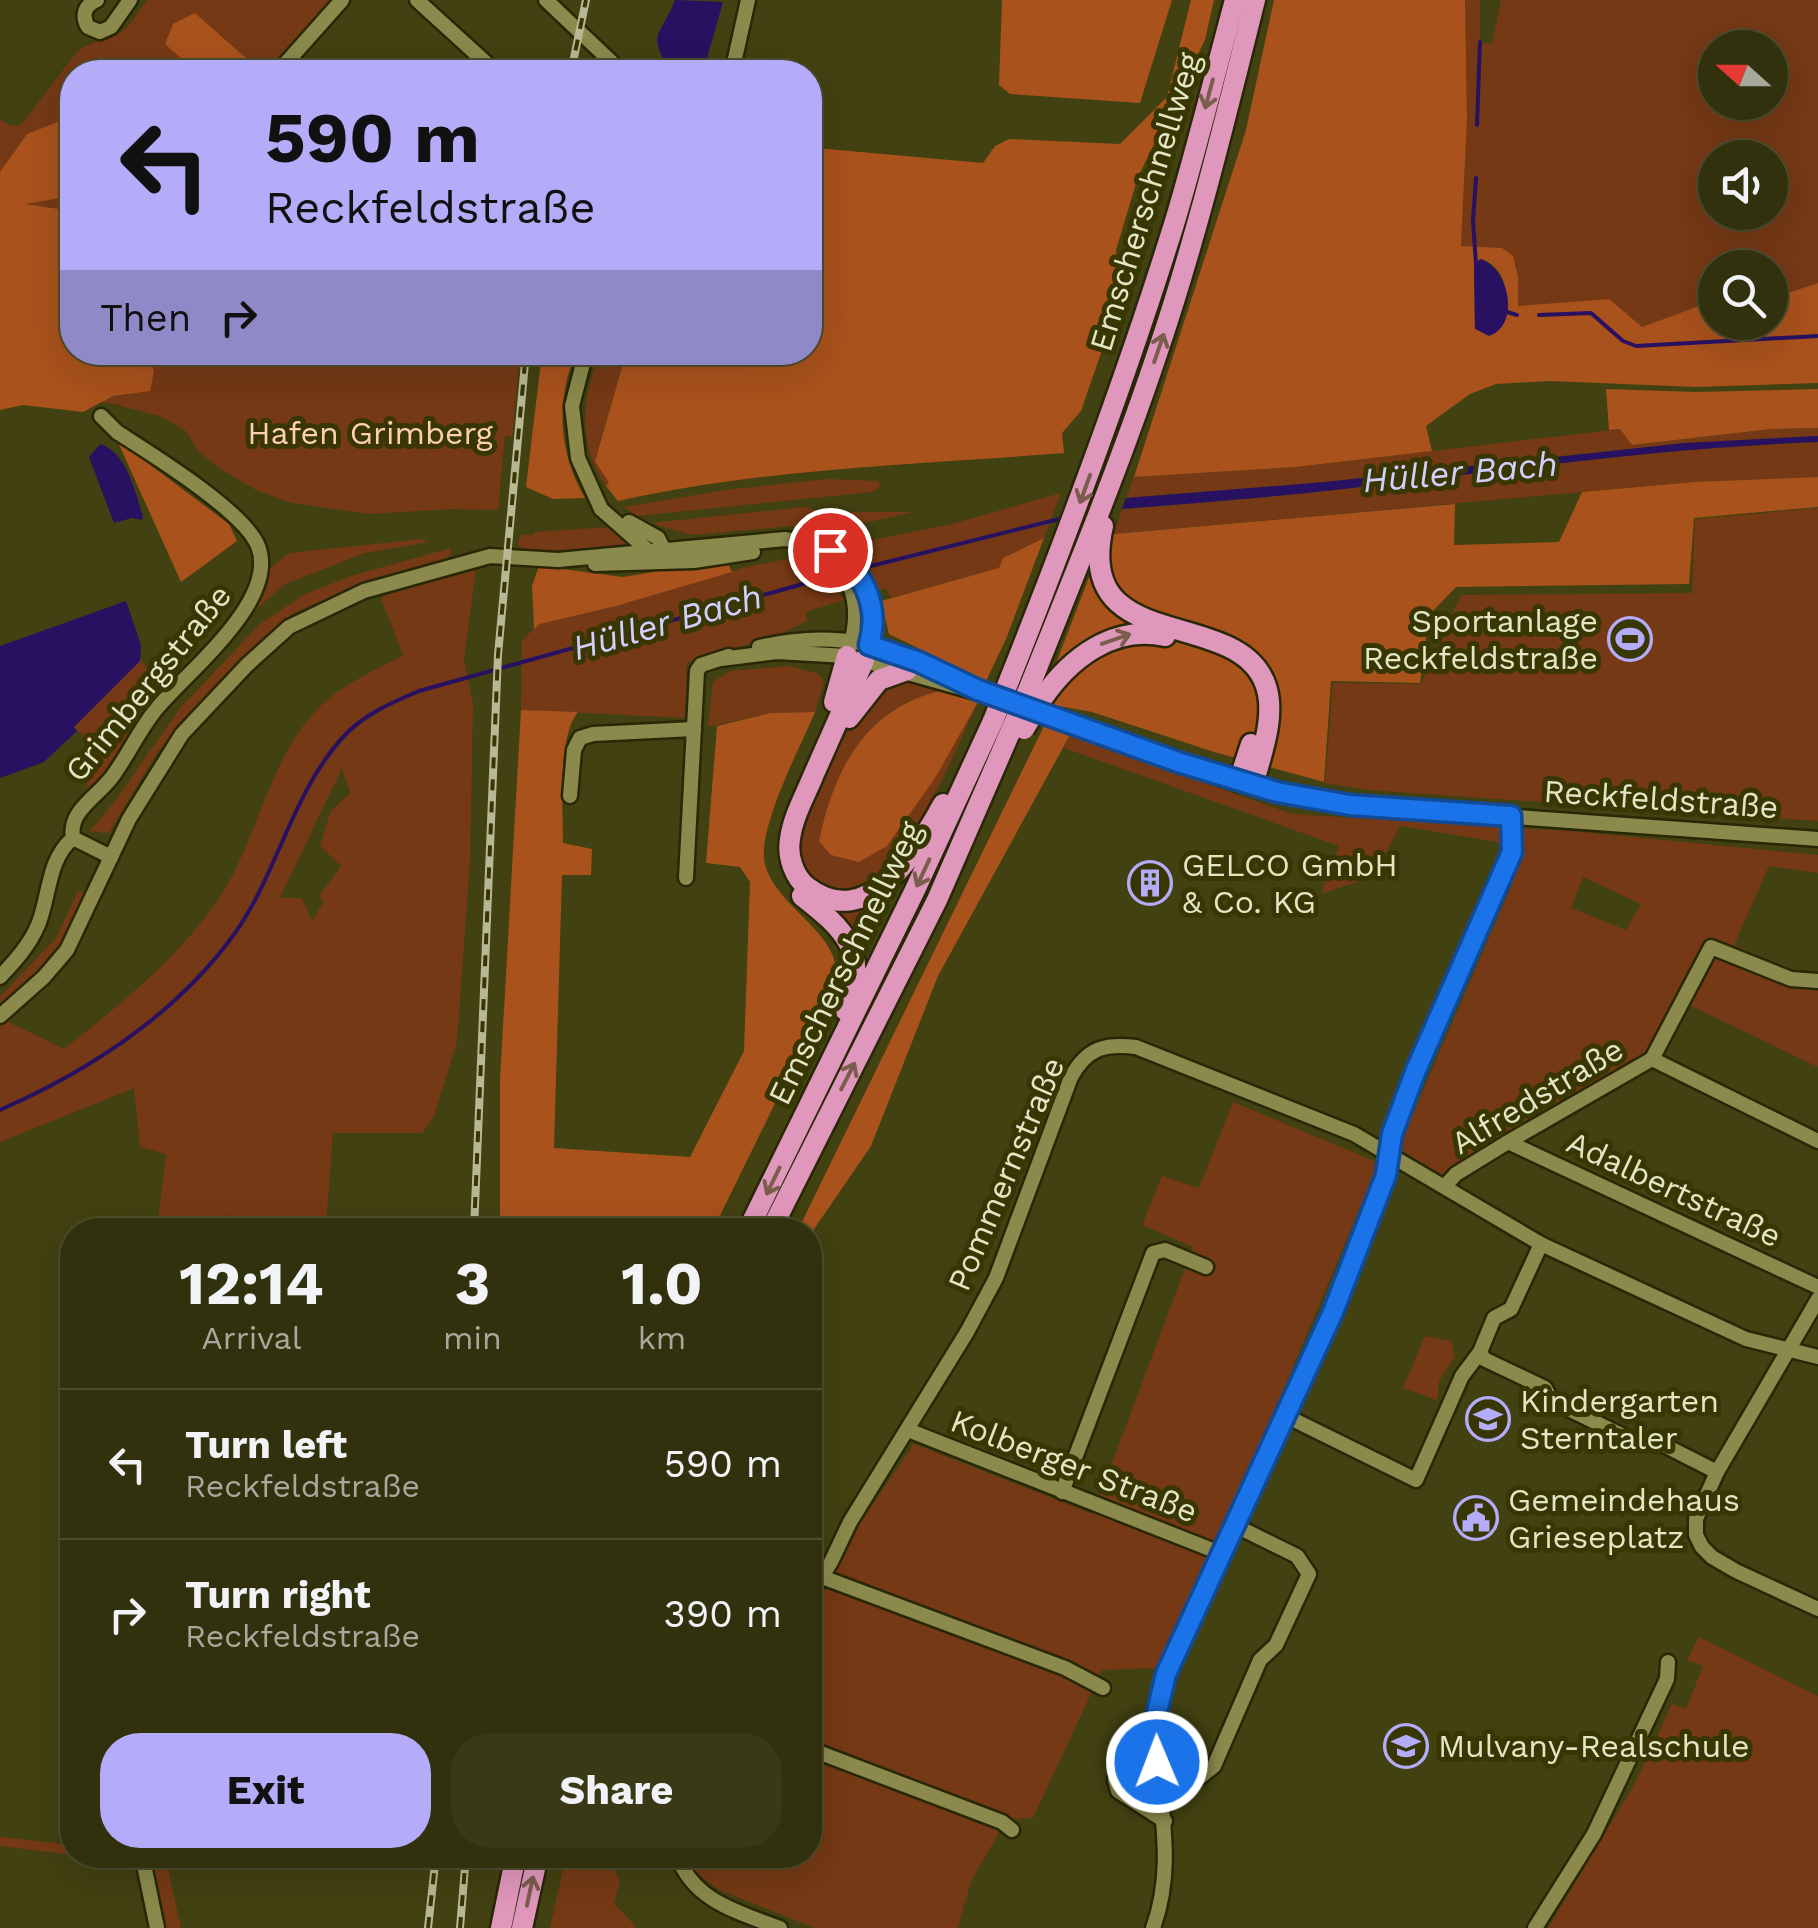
<!DOCTYPE html>
<html lang="en">
<head>
<meta charset="utf-8">
<style>
	body { margin:0; font-family:"Work Sans",sans-serif; background:#3a3916; color:#f1f3f6; height:100vh; display:flex; flex-direction:column; font-size:38px; white-space:nowrap }
	* { box-sizing:border-box; margin:0 }
	p { font-size:32px; color:#a8a99d }
	.icon { flex:none; width:55px; height:55px; fill:none; stroke:currentColor; stroke-width:2; stroke-linecap:round; stroke-linejoin:round }
	.map { position:relative; flex:1; overflow:hidden }
	.drawer { position:absolute; left:60px; top:1218px; width:762px; height:650px; display:flex; flex-direction:column; background:#32310d; border-radius:40px; box-shadow:0 10px 40px #0002,0 0 0 2px #4d4c2e }
	.drawer>* { flex:none }
	.hud { position:absolute; left:60px; top:60px; width:762px; height:305px; border-radius:40px; box-shadow:0 10px 40px #0002,0 0 0 2px #4d4c2e; background:#b4acf9; color:#111; overflow:hidden }
	.needle { width:65px; rotate:291deg }
	.tools { position:absolute; left:1698px; top:30px; display:grid; gap:20px }
	.tools a { display:grid; place-items:center; width:90px; height:90px; border-radius:50%; background:#32310d; box-shadow:0 10px 40px #0002,0 0 0 2px #4d4c2e; font-size:50px }
	.pin { position:absolute; display:grid; place-items:center; width:85px; height:85px; color:#fff; margin:-42px; border:5px solid #fff; border-radius:50%; box-shadow:0 2px 10px #0007 }
	.me { position:absolute; width:110px; margin:-55px; rotate:359deg; stroke-linejoin:round; filter:drop-shadow(0 0 8px #0008) }
	.turn { display:flex; align-items:center; gap:35px; height:210px; padding:0 40px; font-size:45px }
	.turn .icon { width:130px; height:130px; stroke-width:2.5 }
	.turn b { display:block; font-size:70px; line-height:85px }
	.then { display:flex; align-items:center; height:95px; padding:0 40px; background:#0003; gap:20px; font-size:38px }
	.eta { display:flex; justify-content:space-evenly; align-items:center; height:170px; text-align:center }
	.eta b { font-size:60px; font-weight:700; line-height:70px }
	.cta { display:flex; gap:20px; margin-top:auto; padding:20px 40px }
	.cta a { flex:1; height:115px; border-radius:40px; background:#b4acf9; color:#111; font-size:40px; font-weight:700; line-height:115px; text-align:center }
	.cta a+a { background:#3a3916; color:#f1f3f6 }
	ul { padding:0; list-style:none }
	li { display:flex; align-items:center; gap:30px; height:150px; padding:0 40px; border-top:2px solid #4d4c2e }
	li div { flex:1 }
	li b { display:block; font-size:38px }
	li em { font-style:normal }
	.map>svg:first-child { display:block }
</style>
</head>
<body>
<div class="map">
<svg width="1818" height="1928" viewBox="0 0 1818 1928">
	<rect width="100%" height="100%" fill="#424111"/>
	<!-- green -->
	<g fill="#753915" fill-rule="evenodd">
		<path d="M147 0H337L273 72H262L195 13 165 44 196 72H72V124L65 119 27 134 0 172V120L11 126 21 125 76 53C89 41 99 43 113 37 129 30 137 13 147 0Z"/>
		<path d="M1465 0H1480V42L1492 44 1501 0H1818V283L1770 299V268H1715V305L1699 306 1642 327 1517 306V265L1461 246 1467 119ZM1715 48H1770V102H1715ZM1715 158H1770V212H1715Z"/>
		<polygon points="72,196 72,352 520,353 512,437 505,435 498,510 452,509 369,514 291,503 256,490 225,472 199,452 186,431 162,417 114,404 84,400 21,204"/>
		<path d="M600 353H626L595 460 609 484 606 486C577 444 582 398 600 353Z"/>
		<path d="M1818 428V436C1653 442 1488 465 1324 482 1258 489 1192 492 1126 498L1134 477 1296 467 1620 429 1633 445 1771 429Z"/>
		<path d="M1818 442V477L1694 482 1114 534 1122 509C1193 503 1264 498 1334 490 1496 472 1655 448 1818 442Z"/>
		<polygon points="827,479 877,481 882,485 873,492 637,516 624,507 724,490"/>
		<polygon points="1061,493 1044,538 1003,558 1000,568 891,598 885,588 878,591 859,561 842,546 952,524"/>
		<polygon points="805,507 822,512 914,512 819,533 792,526 692,535 650,523"/>
		<polygon points="1818,508 1818,821 1368,790 1325,783 1333,683 1421,684 1461,595 1692,593 1695,519"/>
		<path d="M611 527 627 542 624 548C592 552 545 564 517 545L521 535H533L534 532Z"/>
		<polygon points="422,539 428,542 365,553 285,584 244,620 262,591 270,568 289,553"/>
		<polygon points="451,548 450,557 357,586 293,613 197,705 156,754 109,833 90,831 115,801 181,707 260,624 305,594 354,575"/>
		<polygon points="802,556 825,571 844,600 806,612 807,621 774,637 687,662 685,718 521,710 522,640 539,624 616,606 742,568"/>
		<path d="M476 569 464 660 473 703 470 862 457 1042 434 1116 422 1133H333L326 1226 309 1229 225 1215V1230H157L166 1154 140 1147 134 1088 0 1142V1026L6 1021 64 1049C121 1004 181 956 221 895 263 830 270 741 337 692 357 678 382 667 403 655L381 598 416 581ZM342 768 350 793 330 812 320 846 341 866 320 895 323 903 312 921 302 898H280Z"/>
		<path d="M172 645C168 698 117 751 88 794L82 734 73 727 141 659 147 669Z"/>
		<polygon points="790,666 819,674 824,682 815,712 769,713 708,727 713,682 730,671"/>
		<path d="M909 680 949 692C872 694 833 776 819 841L937 775 977 703C954 755 933 806 898 852 891 861 883 874 873 881 862 890 842 892 829 887 755 856 851 727 877 689L881 691Z"/>
		<path d="M1070 735 1292 814 1570 831 1818 855V873L1769 866 1734 945 1818 980V1067L1681 1001 1651 1052 1444 1176 1398 1148 1513 882 1493 873 1504 843 1400 826 1374 876 1321 894 1339 846 1064 748ZM1583 877 1641 904 1626 930 1571 908Z"/>
		<polygon points="909,866 861,964 826,906"/>
		<polygon points="78,891 89,895 51,960 0,1007 0,997 56,938"/>
		<polygon points="1233,1102 1379,1163 1273,1414 1156,1668 1102,1670 1033,1818 1007,1819 971,1881 958,1928 815,1928 719,1890 695,1872 690,1855 810,1855 810,1608 864,1517 914,1444 1093,1514 1193,1247 1142,1225 1162,1176 1199,1188"/>
		<polygon points="1425,1336 1451,1341 1455,1356 1439,1381 1437,1400 1403,1388"/>
		<polygon points="1699,1637 1818,1696 1818,1928 1548,1928 1635,1783 1672,1704 1686,1709 1703,1666 1687,1660"/>
		<polygon points="0,1837 72,1845 72,1855 165,1855 181,1928 160,1928 140,1863 0,1846"/>
		<polygon points="566,1855 608,1855 620,1883 614,1903 637,1928 550,1928"/>
	</g>
	<!-- forest -->
	<g fill="#a9521c" fill-rule="evenodd">
		<polygon points="1002,0 1172,0 1140,103 1010,94 999,85"/>
		<path d="M1191 0H1214L1205 40 1138 177 1116 250 1119 282 1101 353 1081 411 1062 433 1064 453C914 465 765 468 618 501L606 486 609 483 595 461 626 353 810 352V153L816 148 983 163 995 146 1009 139 1120 144 1167 97Z"/>
		<path d="M1274 0H1465L1467 119 1461 246 1502 248 1513 256 1518 276V306L1609 299 1642 327 1699 306 1715 305V322H1770V299L1818 283V383L1695 387 1550 381 1496 384 1470 394 1426 426 1432 451 1296 467 1134 477 1246 130ZM1481 259C1509 268 1510 303 1502 327L1475 329 1474 267Z"/>
		<polygon points="195,13 262,72 196,72 165,44 173,24"/>
		<polygon points="65,119 72,124 72,196 25,204 72,211 72,352 149,353 154,371 150,391 113,396 83,412 23,405 0,410 0,172 27,134"/>
		<path d="M542 353H576C555 400 559 453 585 498L553 499 526 487Z"/>
		<polygon points="1606,389 1696,392 1818,389 1818,428 1771,429 1632,445 1620,429 1609,430"/>
		<polygon points="117,440 229,524 237,541 181,582"/>
		<polygon points="1818,477 1818,507 1694,518 1689,584 1456,587 1429,615 1420,683 1331,681 1324,782 1214,752 1092,712 1053,705 1048,684 1096,559 1114,534 1455,504 1454,545 1559,542 1582,492 1694,482"/>
		<polygon points="1044,538 1006,639 986,681 889,634 881,601 999,568 1003,558"/>
		<polygon points="719,561 727,561 732,572 616,606 540,624 534,629 532,586 539,566 623,577"/>
		<path d="M936 692H949L978 702 937 775 887 846 859 862 831 855 819 841C833 773 864 710 936 692Z"/>
		<path d="M521 710 578 712C557 738 563 809 563 843L592 849 591 875H562L554 1148 690 1157 744 1051 750 882 740 867 706 863 717 726 770 713 815 712C801 746 756 830 765 864 774 902 828 928 835 963 836 971 831 985 829 993L713 1230H500V1080Z"/>
		<polygon points="1044,726 1070,735 938,976 871,1146 810,1235 810,1230 798,1230"/>
	</g>
	<!-- water -->
	<g fill="#291162">
		<path d="M675 0 723 2 703 72H670C648 29 658 42 675 0Z"/>
		<path d="M1480 259C1509 267 1521 325 1489 336L1475 329 1474 266Z"/>
		<path d="M1818 436V442C1655 448 1496 472 1334 490 1264 498 1193 503 1122 509L1126 498 1325 482 1684 443Z"/>
		<path d="M100 444C127 452 135 492 143 516L142 520 132 518 114 523 89 457Z"/>
		<polygon points="126,601 141,645 140,661 74,727 77,731 44,762 0,778 0,646"/>
	</g>
	<g fill="none" stroke-linecap="round" stroke-linejoin="round">
		<!-- stream -->
		<g stroke="#291162" stroke-width="4">
			<polyline points="1477,125 1480,42"/>
			<polyline points="1476,264 1473,221 1476,178"/>
			<polyline points="1507,312 1517,315"/>
			<polyline points="1539,315 1591,313 1623,341 1636,346 1818,336"/>
			<polyline points="859,569 1063,518"/>
			<path d="M0 1110C91 1070 176 1015 235 933 279 871 293 788 347 733 367 713 393 702 419 691L835 575"/>
		</g>
		<!-- minor casing -->
		<g stroke="#282706" stroke-width="19">
			<g id="minor">
				<path d="M97 0C85 5 81 15 88 27L100 32 111 27 130 0"/>
				<polyline points="417,0 496,72"/>
				<polyline points="546,0 622,72"/>
				<polyline points="278,72 342,0"/>
				<polyline points="732,72 748,0"/>
				<polyline points="586,352 572,406 578,458 601,509 652,554"/>
				<polyline points="629,522 658,538 667,556"/>
				<path d="M813 552C854 569 862 607 850 646"/>
				<polyline points="595,564 694,561 753,552"/>
				<path d="M759 647C836 629 891 644 959 680"/>
				<polyline points="721,659 777,652 847,656 1008,701"/>
				<path d="M1028 708C1134 746 1239 790 1350 805L1818 839"/>
				<polyline points="570,796 574,750 580,738 593,734 694,729"/>
				<polyline points="73,838 111,857"/>
				<polyline points="686,878 697,671 701,665 729,656"/>
				<path d="M0 977C15 961 29 946 38 925 50 896 47 860 73 838 68 811 97 797 112 777 129 754 140 728 158 707 190 669 279 600 258 546 244 511 151 454 117 432L101 416"/>
				<path d="M0 1016 44 977 67 950 129 819 182 734 247 665 289 627 364 591 490 556 558 560 785 539C829 543 876 572 874 622 874 635 868 648 864 660"/>
				<polyline points="1652,1059 1818,1141"/>
				<polyline points="1508,1142 1818,1287"/>
				<polyline points="1445,1186 1456,1174 1508,1142 1652,1059 1711,947 1791,979 1818,981"/>
				<polyline points="1818,1299 1717,1472 1696,1519 1696,1535 1702,1547 1712,1557 1736,1571 1818,1609"/>
				<polyline points="1480,1352 1484,1359 1545,1388 1552,1401 1640,1444 1656,1441 1717,1472"/>
				<polyline points="1286,1416 1416,1480 1462,1376 1480,1352 1494,1318 1511,1309 1541,1244"/>
				<polyline points="908,1430 1220,1553"/>
				<polyline points="1062,1492 1153,1253 1165,1250 1206,1267"/>
				<polyline points="822,1577 1065,1668 1103,1688"/>
				<path d="M810 1595 831 1562 850 1522 967 1332 996 1278 1071 1077C1087 1048 1105 1043 1136 1047L1354 1134 1541 1244 1746 1339 1818 1357"/>
				<polyline points="1156,1729 1140,1730 1115,1780 1118,1791 1165,1821"/>
				<polyline points="810,1749 1002,1822 1012,1830"/>
				<polyline points="1163,1807 1214,1766 1260,1660 1276,1645 1309,1574 1297,1556 1234,1525"/>
				<polyline points="142,1855 157,1928"/>
				<path d="M677 1855C693 1901 738 1912 780 1928"/>
				<path d="M1153 1928C1185 1841 1139 1760 1165 1674L1333 1312 1386 1175 1392 1134 1416 1070 1512 852 1511 815"/>
				<polyline points="1535,1928 1594,1834 1667,1679 1668,1662"/>
			</g>
		</g>
		<!-- highway casing -->
		<g stroke="#282706" stroke-width="25">
			<g id="highway">
				<path d="M1103 526C1072 659 1239 604 1266 686 1276 717 1261 755 1253 785"/>
				<path d="M864 660C848 698 831 736 814 774 806 794 793 816 790 839 787 856 794 877 807 887 868 934 918 850 943 804"/>
				<path d="M1007 686C1068 533 1126 379 1175 221 1197 148 1215 73 1235 0"/>
				<path d="M1027 693C1073 578 1121 463 1160 345 1198 232 1226 115 1255 0"/>
				<path d="M1042 699C1070 658 1113 625 1165 636"/>
				<polyline points="834,702 847,656"/>
				<polyline points="849,718 879,680 907,670"/>
				<polyline points="1239,781 1251,744"/>
				<path d="M802 896C843 928 872 954 845 1010"/>
				<polyline points="748,1230 915,890 993,721"/>
				<polyline points="771,1230 937,900 1012,728"/>
				<polyline points="501,1928 516,1855"/>
				<polyline points="522,1928 538,1855"/>
			</g>
		</g>
		<!-- minor -->
		<use href="#minor" stroke="#8b8a4c" stroke-width="14"/>
		<!-- highway -->
		<use href="#highway" stroke="#e097bc" stroke-width="20"/>
		<!-- rail casing -->
		<g stroke="#b8b894" stroke-width="8">
			<g id="rail">
				<polyline points="571,72 586,0"/>
				<polyline points="474,1230 498,655 526,352"/>
				<polyline points="428,1928 436,1855"/>
				<polyline points="460,1928 466,1855"/>
			</g>
		</g>
		<!-- rail -->
		<use href="#rail" stroke="#383704" stroke-width="4" stroke-dasharray="11" stroke-linecap="butt"/>
		<!-- highway-bridge casing -->
		<g stroke="#282706" stroke-width="25" stroke-linecap="butt">
			<g id="highway-bridge">
				<polyline points="993,721 1007,686"/>
				<polyline points="1012,728 1027,693"/>
				<polyline points="1024,729 1042,699"/>
			</g>
		</g>
		<!-- highway-bridge -->
		<use href="#highway-bridge" stroke="#e097bc" stroke-width="20"/>
	</g>
	<!-- one-way arrows -->
	<defs><path id="oneway-shaft" d="M-6 0H5M1.5-3L5.5 0L1.5 3" fill="none" stroke-width="1.6" stroke-linecap="round" stroke-linejoin="round" transform="scale(2.5)"/></defs>
	<g stroke="#7b5d4e">
		<use href="#oneway-shaft" transform="translate(1209 94) rotate(105)"/>
		<use href="#oneway-shaft" transform="translate(1159 348) rotate(-71)"/>
		<use href="#oneway-shaft" transform="translate(1085 489) rotate(110)"/>
		<use href="#oneway-shaft" transform="translate(1116 639) rotate(-19)"/>
		<use href="#oneway-shaft" transform="translate(923 873) rotate(115)"/>
		<use href="#oneway-shaft" transform="translate(848 1076) rotate(-63)"/>
		<use href="#oneway-shaft" transform="translate(773 1181) rotate(116)"/>
		<use href="#oneway-shaft" transform="translate(530 1891) rotate(-78)"/>
	</g>
	<g fill="none" stroke-linecap="round" stroke-linejoin="round">
		<!-- route casing -->
		<g stroke="#114b97" stroke-width="25">
			<path id="route" d="M830 550C864 571 880 606 869 645L919 662 978 690 1178 762 1277 792 1350 805 1511 816 1512 852 1416 1070 1392 1134 1386 1175 1333 1312 1166 1674 1157 1712V1762"/>
		</g>
		<!-- route -->
		<use href="#route" stroke="#1a73e8" stroke-width="18"/>
	</g>
	<!-- icons -->
	<defs>
		<g id="stadium-ring" transform="scale(2.25)"><circle r="9.5" fill="#383704" stroke="#b4acf9" stroke-width="1.5"/><path d="M0-5a6.5 5 0 1 0 0 10a6.5 5 0 1 0 0-10ZM-3.5-1.8h7v3.6h-7Z" fill="#b4acf9"/></g>
		<g id="building-ring" transform="scale(2.25)"><circle r="9.5" fill="#383704" stroke="#b4acf9" stroke-width="1.5"/><path d="M-4-6H4V6H1V3H-1V6H-4ZM-2.5-4.3h1.7v1.8h-1.7ZM.8-4.3h1.7v1.8H.8ZM-2.5-1h1.7V.8h-1.7ZM.8-1h1.7V.8H.8Z" fill="#b4acf9"/></g>
		<g id="school-ring" transform="scale(2.25)"><circle r="9.5" fill="#383704" stroke="#b4acf9" stroke-width="1.5"/><path d="M0-5L7-2L0 1L-7-2ZM-4 1L0 2.5L4 1V4Q0 6-4 4Z" fill="#b4acf9"/></g>
		<g id="civic-ring" transform="scale(2.25)"><circle r="9.5" fill="#383704" stroke="#b4acf9" stroke-width="1.5"/><path d="M-.6-6.5H3V-4.5H.6V-3L4-1V1h2V6H-6V1h2V-1L-.6-3ZM-1.2 2.5V6h2.4V2.5Z" fill="#b4acf9"/></g>
	</defs>
	<g fill-rule="evenodd">
		<use href="#stadium-ring" x="1630" y="639"/>
		<use href="#building-ring" x="1150" y="883"/>
		<use href="#school-ring" x="1488" y="1419"/>
		<use href="#civic-ring" x="1476" y="1518"/>
		<use href="#school-ring" x="1406" y="1746"/>
	</g>
	<g text-anchor="middle" dominant-baseline="central" stroke-width="10" stroke-linejoin="round" paint-order="stroke">
		<!-- street labels -->
		<g font-size="32" fill="#e4e5c5" stroke="#383704">
			<text transform="translate(1145 202) rotate(-73)">Emscherschnellweg</text>
			<text transform="translate(148 683) rotate(-51)">Grimbergstraße</text>
			<text transform="translate(1661 799) rotate(4)">Reckfeldstraße</text>
			<text transform="translate(845 963) rotate(-64)">Emscherschnellweg</text>
			<text transform="translate(1537 1096) rotate(-31)">Alfredstraße</text>
			<text transform="translate(1006 1174) rotate(-67)">Pommernstraße</text>
			<text transform="translate(1674 1189) rotate(25)">Adalbertstraße</text>
			<text transform="translate(1074 1466) rotate(21)">Kolberger Straße</text>
		</g>
		<!-- park labels -->
		<g font-size="32" fill="#feceb5" stroke="#383704">
			<text x="370" y="433">Hafen Grimberg</text>
		</g>
		<!-- poi labels -->
		<g font-size="32" fill="#e4e5c5" stroke="#383704" text-anchor="start">
			<text x="1598" y="621" text-anchor="end">Sportanlage<tspan x="1598" dy="37">Reckfeldstraße</tspan></text>
			<text x="1182" y="865">GELCO GmbH<tspan x="1182" dy="37">&amp; Co. KG</tspan></text>
			<text x="1520" y="1401">Kindergarten<tspan x="1520" dy="37">Sterntaler</tspan></text>
			<text x="1508" y="1500">Gemeindehaus<tspan x="1508" dy="37">Grieseplatz</tspan></text>
			<text x="1438" y="1746">Mulvany-Realschule</text>
		</g>
		<!-- water labels -->
		<g font-size="35" font-style="italic" fill="#d2cffe" stroke="#383704">
			<text transform="translate(1460 472) rotate(-5)">Hüller Bach</text>
			<text transform="translate(667 622) rotate(-16)">Hüller Bach</text>
		</g>
	</g>
</svg>
<div class="tools">
<a><svg class="needle" viewBox="-14 -14 28 28"><path d="M0-13l5 13h-10z" fill="#e53935"/><path d="M0 13l5-13h-10z" fill="#a8a99d"/></svg></a>
<a><svg class="icon" aria-label="sound" viewBox="0 0 24 24"><path d="M4 9h4l5-4v14l-5-4H4zM17 9q2 3 0 6"/></svg></a>
<a><svg class="icon" aria-label="search" viewBox="0 0 24 24"><circle cx="10" cy="10" r="6"/><path d="M15 15l6 6"/></svg></a>
</div>
<div class="pin" style="left:830px;top:550px;background:#d93025"><svg class="icon" aria-label="arrive" viewBox="0 0 24 24"><path d="M6 21V4h12l-3 4 3 4H6"/></svg></div>
<svg class="me" style="left:1157px;top:1762px" viewBox="-20 -20 40 40"><circle r="17" fill="#1a73e8" stroke="#fff" stroke-width="3"/><path d="M0-11L8 9 0 5-8 9z" fill="#fff"/></svg>
<div class="hud">
<div class="turn"><svg class="icon" aria-label="left" viewBox="0 0 24 24"><path d="M17 20v-9H6M10 6l-5 5 5 5"/></svg><div><b>590 m</b>Reckfeldstraße</div></div>
<div class="then">Then<svg class="icon" aria-label="right" viewBox="0 0 24 24"><path d="M7 20v-9h11M14 6l5 5-5 5"/></svg></div>
</div>
<section class="drawer">
<div class="eta">
<div><b>12:14</b><p>Arrival</p></div>
<div><b>3</b><p>min</p></div>
<div><b>1.0</b><p>km</p></div>
</div>
<ul>
<li><svg class="icon" aria-label="left" viewBox="0 0 24 24"><path d="M17 20v-9H6M10 6l-5 5 5 5"/></svg><div><b>Turn left</b><p>Reckfeldstraße</p></div><em>590 m</em></li>
<li><svg class="icon" aria-label="right" viewBox="0 0 24 24"><path d="M7 20v-9h11M14 6l5 5-5 5"/></svg><div><b>Turn right</b><p>Reckfeldstraße</p></div><em>390 m</em></li>
</ul>
<div class="cta"><a>Exit</a><a>Share</a></div>
</section>
</div>
</body>
</html>
